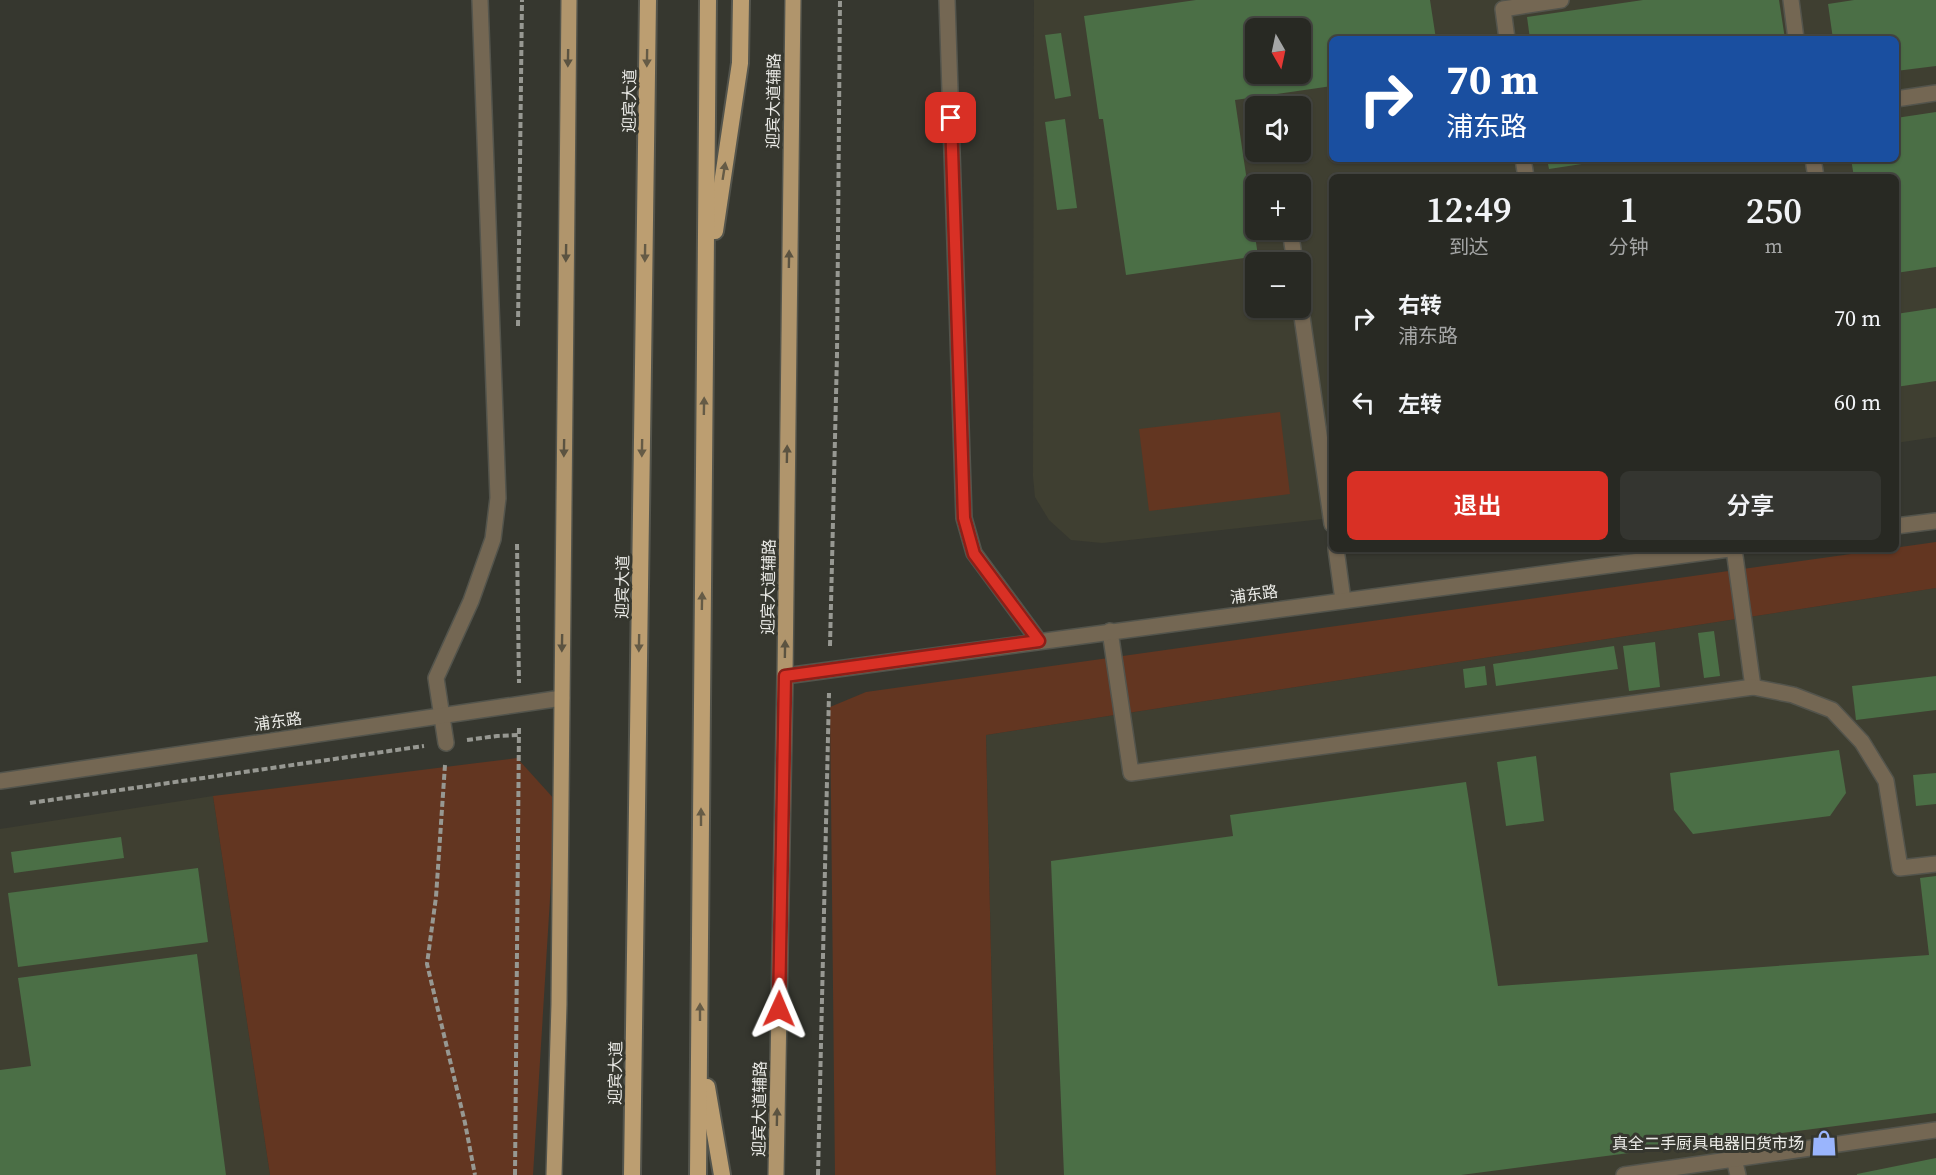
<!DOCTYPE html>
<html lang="zh">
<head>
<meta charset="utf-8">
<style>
	body { margin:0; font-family:"Source Serif 4","Noto Sans SC",serif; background:#343530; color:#f1f3f6; height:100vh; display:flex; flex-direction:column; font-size:22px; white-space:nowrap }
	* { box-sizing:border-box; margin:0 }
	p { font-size:20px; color:#a5a6a6 }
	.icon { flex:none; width:33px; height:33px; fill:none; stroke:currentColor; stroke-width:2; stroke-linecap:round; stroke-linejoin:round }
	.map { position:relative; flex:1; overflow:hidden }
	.details { position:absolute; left:1329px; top:174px; width:570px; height:378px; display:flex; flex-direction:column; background:#282923; border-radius:9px; box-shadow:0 2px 4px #0004,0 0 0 2px #444541 }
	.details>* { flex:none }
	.guide { position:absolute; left:1329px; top:36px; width:570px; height:126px; border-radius:9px; box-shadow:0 2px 4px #0004,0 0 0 2px #444541; background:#1a4fa0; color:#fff; overflow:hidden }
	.needle { width:39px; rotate:171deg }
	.controls { position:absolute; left:1245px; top:18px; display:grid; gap:12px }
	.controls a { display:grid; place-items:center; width:66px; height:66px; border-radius:9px; background:#282923; box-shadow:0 2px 4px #0004,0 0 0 2px #444541; font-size:30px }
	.pin { position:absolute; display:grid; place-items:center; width:51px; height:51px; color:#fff; margin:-26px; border-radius:12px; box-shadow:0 3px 9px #0006 }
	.me { position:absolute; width:66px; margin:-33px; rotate:1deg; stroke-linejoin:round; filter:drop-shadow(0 0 4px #0008) }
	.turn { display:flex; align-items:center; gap:21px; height:126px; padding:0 18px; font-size:27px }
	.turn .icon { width:78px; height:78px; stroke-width:2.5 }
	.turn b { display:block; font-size:42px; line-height:51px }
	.eta { display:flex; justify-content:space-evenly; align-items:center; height:102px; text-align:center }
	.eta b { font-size:36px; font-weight:600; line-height:42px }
	.cta { display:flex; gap:12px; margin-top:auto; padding:12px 18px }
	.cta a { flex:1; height:69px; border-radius:9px; background:#d93025; color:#fff; font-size:24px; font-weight:600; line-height:69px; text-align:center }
	.cta a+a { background:#343530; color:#f1f3f6 }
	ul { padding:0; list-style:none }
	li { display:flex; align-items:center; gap:18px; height:84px; padding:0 18px }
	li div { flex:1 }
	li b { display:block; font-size:22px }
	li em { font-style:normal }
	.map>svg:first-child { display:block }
</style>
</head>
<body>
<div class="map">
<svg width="1936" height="1175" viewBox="0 0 1936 1175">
	<rect width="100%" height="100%" fill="#36372f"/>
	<!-- built -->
	<g fill="#3f3f31" fill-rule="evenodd">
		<path d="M1034 0H1936V437L1896 443V177H1332V518L1102 543 1071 540 1049 520 1035 497 1033 476ZM1256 28H1300V74H1256ZM1332 39H1896V159H1332ZM1256 106H1300V152H1256ZM1256 184H1300V230H1256ZM1256 262H1300V308H1256Z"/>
		<polygon points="1936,588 1936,1175 996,1175 986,735"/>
		<polygon points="213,796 270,1175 0,1175 0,829"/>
	</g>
	<!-- green -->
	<g fill="#633621">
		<polygon points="1280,412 1290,494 1149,511 1139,429"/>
		<polygon points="1936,542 1936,588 986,735 996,1175 835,1175 830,707 866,692"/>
		<polygon points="517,758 556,801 533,1175 270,1175 213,796"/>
	</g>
	<!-- building -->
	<g fill="#4b6f46" fill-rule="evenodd">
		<path d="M1196 0H1430L1436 39H1332V86L1235 100 1258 256 1126 275 1103 119H1099L1084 16ZM1256 28H1300V74H1256Z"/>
		<polygon points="1643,0 1779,0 1785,39 1530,39 1527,17"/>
		<polygon points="1854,0 1936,0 1936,66 1896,71 1896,39 1833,39 1828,4"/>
		<polygon points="1061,33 1071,96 1055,99 1045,35"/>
		<polygon points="1936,112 1936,267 1896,273 1896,177 1854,177 1851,159 1896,159 1896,118"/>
		<polygon points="1065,119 1077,208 1057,210 1045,122"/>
		<polygon points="1547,159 1608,159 1608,160 1549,169"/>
		<polygon points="1936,308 1936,381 1896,387 1896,314"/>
		<polygon points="1714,631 1720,676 1704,678 1698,633"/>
		<polygon points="1655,642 1660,687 1629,691 1623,646"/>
		<polygon points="1614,646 1618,669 1496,686 1493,664"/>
		<polygon points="1485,666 1487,685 1465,688 1463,669"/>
		<polygon points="1936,676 1936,710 1856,720 1852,686"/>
		<polygon points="1839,750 1846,793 1830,816 1693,834 1674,810 1670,773"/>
		<polygon points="1536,756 1544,821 1506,826 1497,762"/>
		<polygon points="1936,773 1936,804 1916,806 1913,775"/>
		<polygon points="1466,782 1498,986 1929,955 1920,878 1936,876 1936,1113 1461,1175 1064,1175 1051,861 1233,836 1230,815"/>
		<polygon points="121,837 124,858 14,873 11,852"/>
		<polygon points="198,868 208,942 18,967 8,893"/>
		<polygon points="197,954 226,1175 0,1175 0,1070 31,1066 18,978"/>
		<polygon points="1936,1158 1936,1175 1857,1175 1857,1174"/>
	</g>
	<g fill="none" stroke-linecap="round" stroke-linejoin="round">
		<!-- service casing -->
		<g stroke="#53544c" stroke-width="18">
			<g id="service">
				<polyline points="947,0 964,518 974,553 1039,641"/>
				<polyline points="1791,0 1796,39"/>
				<polyline points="1507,39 1503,9 1561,0"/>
				<polyline points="1896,99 1936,93"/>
				<polyline points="1523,159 1526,177"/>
				<polyline points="1813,159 1816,177"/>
				<polyline points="1290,230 1295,262"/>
				<polyline points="1300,303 1332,524"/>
				<polyline points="1336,549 1343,600"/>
				<polyline points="1734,549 1753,687"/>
				<polyline points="1110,631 1131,773 1753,687 1793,695 1832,710 1862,742 1886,781 1900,868 1936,864"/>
				<polyline points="446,743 436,678 471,601 493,539 498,498 480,0"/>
				<polyline points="1734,1159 1738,1175"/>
				<polyline points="1624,1175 1936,1130"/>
			</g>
		</g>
		<!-- tertiary casing -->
		<g stroke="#53544c" stroke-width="18">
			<g id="tertiary">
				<polyline points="1896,526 1936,521"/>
				<polyline points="785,676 1729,549"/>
				<polyline points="0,781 562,698"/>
			</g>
		</g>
		<!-- primary casing -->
		<g stroke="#53544c" stroke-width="18">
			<g id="primary">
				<polyline points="554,1175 559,1004 569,0"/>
				<polyline points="776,1175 785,676 793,0"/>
			</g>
		</g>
		<!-- trunk casing -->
		<g stroke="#53544c" stroke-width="20">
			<g id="trunk">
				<polyline points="715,231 740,63 741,0"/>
				<polyline points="707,1087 722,1175"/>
				<polyline points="632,1175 648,0"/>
				<polyline points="698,1175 708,0"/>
			</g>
		</g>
		<!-- path -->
		<g stroke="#979892" stroke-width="4" stroke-dasharray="6 3" stroke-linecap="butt">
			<polyline points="518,326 522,0"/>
			<polyline points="517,544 519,683"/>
			<polyline points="830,646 837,355 840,0"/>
			<polyline points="467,740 497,736 519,735"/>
			<polyline points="445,765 436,897 427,964 465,1123 475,1175"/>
			<polyline points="30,803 424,746"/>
			<polyline points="515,1175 519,727"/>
			<polyline points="818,1175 829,693"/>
		</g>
		<!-- service -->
		<use href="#service" stroke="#746753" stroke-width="15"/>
		<!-- tertiary -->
		<use href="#tertiary" stroke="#746753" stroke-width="15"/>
		<!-- primary -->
		<use href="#primary" stroke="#b0956c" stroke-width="15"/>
		<!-- trunk -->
		<use href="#trunk" stroke="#bc9e71" stroke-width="16"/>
	</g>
	<!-- one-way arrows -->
	<defs><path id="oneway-solid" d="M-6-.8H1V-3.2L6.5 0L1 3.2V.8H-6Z" transform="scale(1.5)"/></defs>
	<g fill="#5b5341">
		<use href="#oneway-solid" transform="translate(568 58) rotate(91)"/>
		<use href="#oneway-solid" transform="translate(566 253) rotate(91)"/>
		<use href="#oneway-solid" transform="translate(789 259) rotate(-89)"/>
		<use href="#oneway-solid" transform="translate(564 448) rotate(91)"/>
		<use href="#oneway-solid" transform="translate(787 454) rotate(-89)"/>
		<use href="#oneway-solid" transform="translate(562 643) rotate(91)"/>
		<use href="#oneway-solid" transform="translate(785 649) rotate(-89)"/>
		<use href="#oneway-solid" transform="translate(777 1117) rotate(-89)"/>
	</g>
	<g fill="#655b46">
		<use href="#oneway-solid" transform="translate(647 58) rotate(91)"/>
		<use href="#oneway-solid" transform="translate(724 171) rotate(-81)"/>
		<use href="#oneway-solid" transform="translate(645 253) rotate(91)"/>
		<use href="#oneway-solid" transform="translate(704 406) rotate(-89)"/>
		<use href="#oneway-solid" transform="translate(642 448) rotate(91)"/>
		<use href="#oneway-solid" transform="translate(702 601) rotate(-89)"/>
		<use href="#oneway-solid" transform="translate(639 643) rotate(91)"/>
		<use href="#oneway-solid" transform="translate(701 817) rotate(-90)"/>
		<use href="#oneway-solid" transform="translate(700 1012) rotate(-90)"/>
	</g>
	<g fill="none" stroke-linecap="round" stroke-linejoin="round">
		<!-- route casing -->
		<g stroke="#8d1f18" stroke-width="15">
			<polyline id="route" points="779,1009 785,676 1039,641 974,554 964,518 951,118"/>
		</g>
		<!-- route -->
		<use href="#route" stroke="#d93025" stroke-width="10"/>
	</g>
	<!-- icons -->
	<defs>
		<g id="shop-bare" transform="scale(2.07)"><path d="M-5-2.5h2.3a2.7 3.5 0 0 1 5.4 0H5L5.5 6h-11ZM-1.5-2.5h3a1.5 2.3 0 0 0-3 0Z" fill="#9ab5fd" stroke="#36372f" stroke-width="2.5" paint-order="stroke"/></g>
	</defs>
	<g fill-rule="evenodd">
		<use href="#shop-bare" x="1824" y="1143"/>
	</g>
	<g text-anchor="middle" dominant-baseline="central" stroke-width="6" stroke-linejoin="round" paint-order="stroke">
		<!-- street labels -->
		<g font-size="16" fill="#ebebe7" stroke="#36372f">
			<text transform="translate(629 101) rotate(-89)">迎宾大道</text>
			<text transform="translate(773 101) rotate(-89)">迎宾大道辅路</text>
			<text transform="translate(622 587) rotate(-89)">迎宾大道</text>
			<text transform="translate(768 587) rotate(-89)">迎宾大道辅路</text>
			<text transform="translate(1254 594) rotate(-8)">浦东路</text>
			<text transform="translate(278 721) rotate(-8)">浦东路</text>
			<text transform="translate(615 1073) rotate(-89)">迎宾大道</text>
			<text transform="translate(759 1109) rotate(-89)">迎宾大道辅路</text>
		</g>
		<!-- poi labels -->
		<g font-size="16" fill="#ebebe7" stroke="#36372f" text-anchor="end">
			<text x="1804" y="1143">真全二手厨具电器旧货市场</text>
		</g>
	</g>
</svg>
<div class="controls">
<a><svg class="needle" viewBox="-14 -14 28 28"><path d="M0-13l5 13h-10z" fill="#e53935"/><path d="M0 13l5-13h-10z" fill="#a5a6a6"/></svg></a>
<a><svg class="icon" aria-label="sound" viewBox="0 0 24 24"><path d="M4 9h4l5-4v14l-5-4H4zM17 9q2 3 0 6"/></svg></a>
<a>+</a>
<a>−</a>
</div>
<div class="pin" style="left:951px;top:118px;background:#d93025"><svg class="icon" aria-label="arrive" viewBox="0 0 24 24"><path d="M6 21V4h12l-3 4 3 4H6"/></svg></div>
<svg class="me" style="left:779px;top:1009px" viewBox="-20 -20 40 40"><path d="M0-17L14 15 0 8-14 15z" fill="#d93025" stroke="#fff" stroke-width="4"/></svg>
<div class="guide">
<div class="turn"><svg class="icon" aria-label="right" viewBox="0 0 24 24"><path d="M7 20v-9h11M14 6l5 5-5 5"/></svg><div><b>70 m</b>浦东路</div></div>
</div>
<section class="details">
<div class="eta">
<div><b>12:49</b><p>到达</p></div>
<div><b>1</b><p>分钟</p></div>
<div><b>250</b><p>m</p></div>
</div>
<ul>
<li><svg class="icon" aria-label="right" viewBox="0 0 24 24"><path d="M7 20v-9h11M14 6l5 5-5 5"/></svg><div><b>右转</b><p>浦东路</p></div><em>70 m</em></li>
<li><svg class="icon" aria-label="left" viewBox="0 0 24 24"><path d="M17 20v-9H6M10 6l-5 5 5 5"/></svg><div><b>左转</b></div><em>60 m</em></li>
</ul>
<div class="cta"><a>退出</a><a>分享</a></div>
</section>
</div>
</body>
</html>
